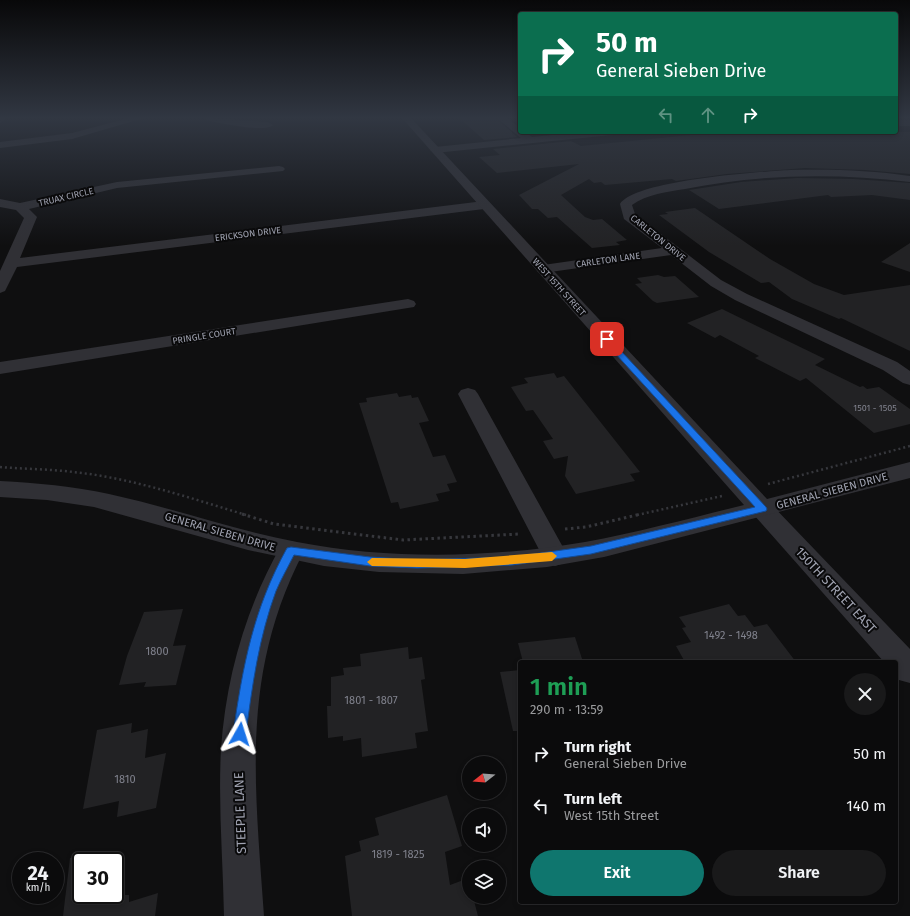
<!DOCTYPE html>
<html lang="en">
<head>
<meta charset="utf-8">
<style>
	body { margin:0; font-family:"Fira Sans",sans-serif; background:#19191a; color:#f1f3f6; height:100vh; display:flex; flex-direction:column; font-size:15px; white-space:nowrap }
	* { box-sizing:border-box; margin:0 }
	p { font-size:13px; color:#9a9b9d }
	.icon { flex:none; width:22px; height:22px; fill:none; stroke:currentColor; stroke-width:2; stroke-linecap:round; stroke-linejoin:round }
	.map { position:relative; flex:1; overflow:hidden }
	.details { position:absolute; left:518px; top:660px; width:380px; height:244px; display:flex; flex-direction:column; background:#0b0b0c; border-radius:4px; box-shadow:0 2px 6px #0003,0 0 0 1px #2b2b2d }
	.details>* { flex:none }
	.hud { position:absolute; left:518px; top:12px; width:380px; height:122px; border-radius:4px; box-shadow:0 2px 6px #0003,0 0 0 1px #2b2b2d; background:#0b6e4f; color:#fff; overflow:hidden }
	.needle { width:26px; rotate:253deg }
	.buttons { position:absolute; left:462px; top:756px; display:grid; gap:8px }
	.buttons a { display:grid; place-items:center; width:44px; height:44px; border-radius:50%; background:#0b0b0c; box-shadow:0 2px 6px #0003,0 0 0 1px #2b2b2d; font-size:20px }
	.speed { position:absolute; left:12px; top:852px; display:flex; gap:8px; font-size:20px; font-weight:700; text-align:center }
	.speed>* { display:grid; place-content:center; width:52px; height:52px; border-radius:50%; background:#0b0b0c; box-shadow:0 2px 6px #0003,0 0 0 1px #2b2b2d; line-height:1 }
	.speed small { font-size:10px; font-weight:400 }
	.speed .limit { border:2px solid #111; border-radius:6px; background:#fff; color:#111 }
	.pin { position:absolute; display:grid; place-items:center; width:34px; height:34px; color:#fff; margin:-17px; border-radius:8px; box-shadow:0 2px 6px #0006 }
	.me { position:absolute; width:44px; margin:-22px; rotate:6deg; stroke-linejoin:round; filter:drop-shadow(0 0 3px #0008) }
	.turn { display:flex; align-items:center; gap:14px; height:84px; padding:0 12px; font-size:18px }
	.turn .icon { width:52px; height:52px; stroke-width:2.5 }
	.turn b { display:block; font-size:28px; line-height:34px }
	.lanes { display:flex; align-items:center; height:38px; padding:0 12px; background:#0003; justify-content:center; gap:20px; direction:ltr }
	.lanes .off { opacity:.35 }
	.round { display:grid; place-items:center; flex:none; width:42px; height:42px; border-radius:21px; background:#19191a }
	.overview { display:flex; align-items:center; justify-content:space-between; height:68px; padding:0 12px }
	h1 { font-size:24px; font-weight:600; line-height:30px; color:#1e9e55 }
	.primary-button { display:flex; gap:8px; margin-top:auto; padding:8px 12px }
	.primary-button a { flex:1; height:46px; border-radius:24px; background:#0f766e; color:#fff; font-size:16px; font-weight:600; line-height:46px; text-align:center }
	.primary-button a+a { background:#19191a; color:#f1f3f6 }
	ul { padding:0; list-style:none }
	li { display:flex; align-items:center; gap:12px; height:52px; padding:0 12px }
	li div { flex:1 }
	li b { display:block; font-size:15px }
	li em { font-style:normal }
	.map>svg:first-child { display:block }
</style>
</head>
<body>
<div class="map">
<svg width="910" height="916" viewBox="0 0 910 916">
	<rect width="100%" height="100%" fill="#0f0f10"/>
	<!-- building -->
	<g fill="#222224">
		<polygon points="459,118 496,118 517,137 484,140"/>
		<polygon points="721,132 910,132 910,174 865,170 805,168 727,174 676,181 672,179 605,185 601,182 594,183 589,179 561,195 585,217 593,220 602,219 627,240 616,242 620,245 592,248 557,217 548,218 538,209 532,209 519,195 579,164 497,173 479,157 500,155 493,149 571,141 581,146"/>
		<polygon points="797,178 854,179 910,183 910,200 872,195 831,197 828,195 719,209 689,190 741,182"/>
		<polygon points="695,208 770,259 814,284 844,295 910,285 910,351 841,318 839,319 792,299 769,282 761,283 709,252 659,215 668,214 665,212"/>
		<polygon points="910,243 910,272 881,262"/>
		<polygon points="658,275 664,277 675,276 699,297 657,303 653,301 635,284 642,283 637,278"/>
		<polygon points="722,309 825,359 815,365 860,387 863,386 867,389 879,387 910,409 910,424 874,433 806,378 800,381 755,358 759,356 720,335 715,338 687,323"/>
		<polygon points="554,373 557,378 564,376 640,472 630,474 635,481 576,494 565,476 568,456 554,459 543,441 553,439 533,410 526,411 511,387 528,383 524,378"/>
		<polygon points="397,393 399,397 411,395 412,398 418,397 429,421 419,423 433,457 445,455 457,482 447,484 450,491 436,494 439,501 400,509 398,502 391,503 359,403 367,402 366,398"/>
		<polygon points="729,604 738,616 745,615 754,627 767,624 796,662 685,662 676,646 691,642 682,628 686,627 679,617"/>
		<polygon points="183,609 173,646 186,645 176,685 144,687 146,682 119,685 127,656 144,612"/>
		<polygon points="575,637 583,662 523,662 518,643"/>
		<polygon points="408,647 409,659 422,657 425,679 421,680 428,731 415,733 417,748 362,757 361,738 343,741 343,736 328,738 327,706 331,706 331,677 344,675 343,668 361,666 360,654"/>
		<polygon points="520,670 520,731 513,731 500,672"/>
		<polygon points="132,723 131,733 148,729 145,758 166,753 156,808 117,817 119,801 83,809 97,730"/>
		<polygon points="447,795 462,846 445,852 450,885 469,878 469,897 473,897 478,916 352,916 345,856 361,851 359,841 379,835 375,818"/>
		<polygon points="70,858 81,858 81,895 129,895 129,902 158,893 155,916 63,916"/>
	</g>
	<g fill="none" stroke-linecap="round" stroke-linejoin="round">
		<!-- path-far1 -->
		<g stroke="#36373c" stroke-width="2.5" stroke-dasharray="2 3" stroke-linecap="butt">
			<path d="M0 467C24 469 49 469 73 472 132 478 190 498 246 515"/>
			<polyline points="768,484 910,446"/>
			<polyline points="637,515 722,496"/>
		</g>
		<!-- path -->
		<g stroke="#36373c" stroke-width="3" stroke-dasharray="2.5 3.5" stroke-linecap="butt">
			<polyline points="242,514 274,524 403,540 520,534"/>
			<polyline points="565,529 586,527 641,514"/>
		</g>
		<!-- minor -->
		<g fill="#303035" fill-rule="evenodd">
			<polygon points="0,118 7,118 0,123"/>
			<polygon points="129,118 144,118 72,139 0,148 0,142 72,133"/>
			<path d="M205 118 268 122 273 125C265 133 221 123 209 121Z"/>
			<polygon points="497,118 507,118 520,128 520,132 525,132 532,137 583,132 617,132 612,135 435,153 430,150 435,147 521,138"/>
			<rect x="896" y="120" width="14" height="6"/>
			<polygon points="279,166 283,167 285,169 283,171 117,188 29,209 37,217 20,258 484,201 490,205 484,209 17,267 5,291 0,293 0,271 24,218 16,210 0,207 0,199 20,203 117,182"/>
			<path d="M790 170C831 169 870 170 910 176V182C835 173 759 174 685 189 667 192 647 194 632 205L635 214 721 280 747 294 897 362 910 371V385L903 383 883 370 735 300 711 286 671 255 543 273 538 272 536 269 538 266 543 265 662 248 624 219 620 204C636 180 759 172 790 170Z"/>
			<polygon points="408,299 414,301 416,304 414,307 0,374 0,362"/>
			<polygon points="468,388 475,390 478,394 564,549 568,556 564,563 555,566 546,563 458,394 461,390"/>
			<polygon points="762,500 770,503 910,649 910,683 899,680 896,676 896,662 884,662 754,515 750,509 754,503"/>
			<path d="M291 541 300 544 304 551C240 674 255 784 264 916H224C223 860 218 805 221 749 226 677 246 607 282 544Z"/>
		</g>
		<!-- tertiary -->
		<path fill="#303035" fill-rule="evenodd" d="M402 118H411L767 499 910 462V478L604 557 547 567 463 574 379 572 324 566 248 550 94 507 47 500 0 497V481C37 483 73 486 109 494 173 508 234 530 297 542 391 560 491 558 585 542 639 532 691 518 744 505Z"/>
	</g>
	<!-- sky -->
	<linearGradient id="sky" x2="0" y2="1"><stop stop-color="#080809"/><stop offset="0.48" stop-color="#313742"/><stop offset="1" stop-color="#313742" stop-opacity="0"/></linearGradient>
	<rect width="910" height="246" fill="url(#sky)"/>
	<!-- route -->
	<path fill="#1a73e8" stroke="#114b97" d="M604 338H609L766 507 767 509 766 511 591 554 512 565 417 568 370 566 294 555C288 567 281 579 276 591 259 637 252 686 246 734L244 739 240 741 235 739 233 734C243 665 253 610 287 548L291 547 370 557 417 560 512 557 591 546 755 507 604 341Z"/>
	<!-- slow -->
	<polygon fill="#f59e0b" points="552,552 557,556 552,561 465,568 372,566 367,562 372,558 465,559"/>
	<g text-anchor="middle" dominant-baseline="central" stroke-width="4" stroke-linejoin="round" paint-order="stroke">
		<!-- far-street labels -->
		<g font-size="9" fill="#a0a3b1" stroke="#0a0a0b">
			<text transform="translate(66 197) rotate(-13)">TRUAX CIRCLE</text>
			<text transform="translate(248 234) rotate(-7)">ERICKSON DRIVE</text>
			<text transform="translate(658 238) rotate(39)">CARLETON DRIVE</text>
			<text transform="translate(608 260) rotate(-8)">CARLETON LANE</text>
			<text transform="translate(559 287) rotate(48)">WEST 15TH STREET</text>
			<text transform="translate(204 336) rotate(-9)">PRINGLE COURT</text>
		</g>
		<!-- number labels -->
		<g font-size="9" fill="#80828d">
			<text x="875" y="408">1501 - 1505</text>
		</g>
		<!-- street labels -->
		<g font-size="11" fill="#a0a3b1" stroke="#0a0a0b">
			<text transform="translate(832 491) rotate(-15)">GENERAL SIEBEN DRIVE</text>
			<text transform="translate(220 532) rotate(16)">GENERAL SIEBEN DRIVE</text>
		</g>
		<!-- near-number labels -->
		<g font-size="11" fill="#80828d">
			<text x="731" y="635">1492 - 1498</text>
			<text x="157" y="651">1800</text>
			<text x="371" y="700">1801 - 1807</text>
			<text x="125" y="779">1810</text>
			<text x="398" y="854">1819 - 1825</text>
		</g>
		<!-- near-street labels -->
		<g font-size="13" fill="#a0a3b1" stroke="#0a0a0b">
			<text transform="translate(836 590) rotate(47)">150TH STREET EAST</text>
			<text transform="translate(240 813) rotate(-92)">STEEPLE LANE</text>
		</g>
	</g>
</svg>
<div class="buttons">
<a><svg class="needle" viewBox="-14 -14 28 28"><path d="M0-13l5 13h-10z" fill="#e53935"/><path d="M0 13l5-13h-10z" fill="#9a9b9d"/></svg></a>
<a><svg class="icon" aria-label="sound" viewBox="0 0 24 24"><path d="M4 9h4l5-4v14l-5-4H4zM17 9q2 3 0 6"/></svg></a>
<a><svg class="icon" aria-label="layers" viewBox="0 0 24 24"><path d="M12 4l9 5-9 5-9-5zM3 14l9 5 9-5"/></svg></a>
</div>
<div class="speed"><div>24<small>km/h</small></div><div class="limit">30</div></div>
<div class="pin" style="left:607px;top:339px;background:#d93025"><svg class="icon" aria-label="arrive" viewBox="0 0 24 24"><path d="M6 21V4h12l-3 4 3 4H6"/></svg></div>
<svg class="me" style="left:240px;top:734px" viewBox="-20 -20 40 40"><path d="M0-17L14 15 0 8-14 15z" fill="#1a73e8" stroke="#fff" stroke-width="4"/></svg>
<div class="hud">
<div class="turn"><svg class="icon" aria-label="right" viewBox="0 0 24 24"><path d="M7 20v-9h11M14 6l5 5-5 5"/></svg><div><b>50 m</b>General Sieben Drive</div></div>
<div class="lanes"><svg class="icon off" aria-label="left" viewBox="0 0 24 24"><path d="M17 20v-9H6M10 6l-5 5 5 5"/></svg><svg class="icon off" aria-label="ahead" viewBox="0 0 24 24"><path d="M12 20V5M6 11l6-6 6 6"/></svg><svg class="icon" aria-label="right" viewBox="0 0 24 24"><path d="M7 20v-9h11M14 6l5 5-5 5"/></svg></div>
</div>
<section class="details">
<div class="overview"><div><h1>1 min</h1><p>290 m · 13:59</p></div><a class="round"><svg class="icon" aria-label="close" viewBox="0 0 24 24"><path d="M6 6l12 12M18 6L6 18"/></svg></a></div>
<ul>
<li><svg class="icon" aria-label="right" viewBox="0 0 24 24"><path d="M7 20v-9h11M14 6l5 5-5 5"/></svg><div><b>Turn right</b><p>General Sieben Drive</p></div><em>50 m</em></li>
<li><svg class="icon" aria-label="left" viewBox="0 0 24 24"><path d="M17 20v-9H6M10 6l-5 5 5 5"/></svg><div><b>Turn left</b><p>West 15th Street</p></div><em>140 m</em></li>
</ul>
<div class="primary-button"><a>Exit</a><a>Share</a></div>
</section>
</div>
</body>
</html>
